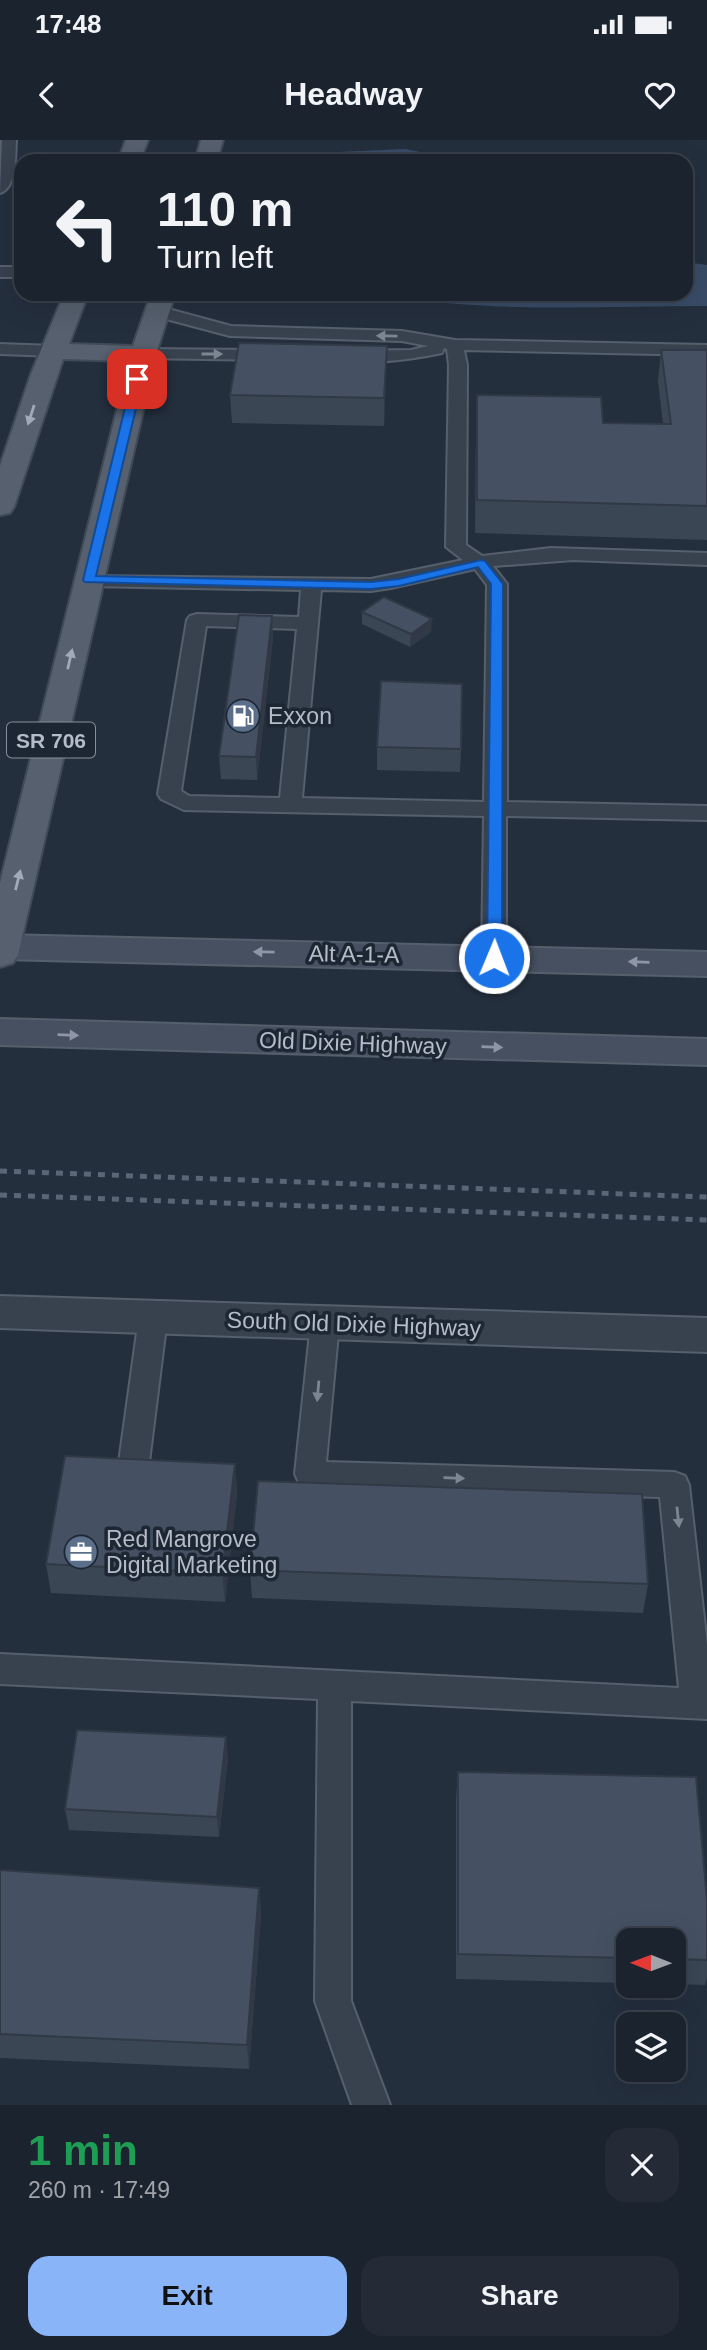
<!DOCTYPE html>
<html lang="en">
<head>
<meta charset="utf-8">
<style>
	body { margin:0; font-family:Arial,sans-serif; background:#242b36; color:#f1f3f6; height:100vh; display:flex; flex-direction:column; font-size:26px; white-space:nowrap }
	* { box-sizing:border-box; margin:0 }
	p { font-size:23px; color:#a0a4aa }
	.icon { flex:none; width:38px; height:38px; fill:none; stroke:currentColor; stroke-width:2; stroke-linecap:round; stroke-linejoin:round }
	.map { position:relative; height:1965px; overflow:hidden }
	.details { display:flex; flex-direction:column; background:#1b232e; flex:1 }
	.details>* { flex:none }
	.banner { position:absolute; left:14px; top:14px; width:679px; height:147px; border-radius:21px; box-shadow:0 7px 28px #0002,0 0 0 2px #39404a; background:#1b232e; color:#f1f3f6; overflow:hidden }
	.needle { width:46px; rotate:271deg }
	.buttons { position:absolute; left:616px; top:1788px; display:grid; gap:14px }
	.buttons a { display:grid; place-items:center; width:70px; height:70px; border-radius:14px; background:#1b232e; box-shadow:0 7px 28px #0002,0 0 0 2px #39404a; font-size:35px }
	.pin { position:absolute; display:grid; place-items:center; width:60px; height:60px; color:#fff; margin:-30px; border-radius:14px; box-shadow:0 4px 10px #0006 }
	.me { position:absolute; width:77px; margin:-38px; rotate:1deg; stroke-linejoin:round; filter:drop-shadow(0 0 5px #0008) }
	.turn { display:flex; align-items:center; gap:24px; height:147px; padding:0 28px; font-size:32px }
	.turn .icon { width:91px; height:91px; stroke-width:2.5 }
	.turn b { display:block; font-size:49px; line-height:60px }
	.round { display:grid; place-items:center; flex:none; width:74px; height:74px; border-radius:21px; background:#242b36 }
	.head { display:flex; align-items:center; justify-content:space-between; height:119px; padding:0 28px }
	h1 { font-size:42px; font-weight:700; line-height:52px; color:#1e9e55 }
	.button { display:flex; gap:14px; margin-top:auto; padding:14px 28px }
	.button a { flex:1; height:80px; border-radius:21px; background:#8ab4f8; color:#111; font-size:28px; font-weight:700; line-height:80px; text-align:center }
	.button a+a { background:#242b36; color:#f1f3f6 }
	.status { display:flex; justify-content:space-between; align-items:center; height:49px; padding:0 35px; background:#1b232e; direction:ltr }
	.status svg { height:19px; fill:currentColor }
	header { display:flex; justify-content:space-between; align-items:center; height:91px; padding:0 28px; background:#1b232e; font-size:32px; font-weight:700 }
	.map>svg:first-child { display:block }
</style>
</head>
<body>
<div class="status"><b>17:48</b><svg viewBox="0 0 49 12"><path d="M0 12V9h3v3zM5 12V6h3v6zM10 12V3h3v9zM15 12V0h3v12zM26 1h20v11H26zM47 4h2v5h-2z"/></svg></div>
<header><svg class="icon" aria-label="back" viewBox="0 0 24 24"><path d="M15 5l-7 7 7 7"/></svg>Headway<svg class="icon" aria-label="heart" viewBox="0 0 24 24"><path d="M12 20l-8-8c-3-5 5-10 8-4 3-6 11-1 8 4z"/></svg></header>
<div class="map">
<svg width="707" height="1965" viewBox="0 0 707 1965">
	<rect width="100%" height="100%" fill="#242f3e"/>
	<!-- water -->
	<g fill="#394c67">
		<polygon points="405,9 466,21 288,21 315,13"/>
		<path d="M686 122 707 125V166C599 166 488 174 382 154H686Z"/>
	</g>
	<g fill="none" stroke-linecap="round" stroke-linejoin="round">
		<!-- service casing -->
		<g stroke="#565f6c" stroke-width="4">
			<g id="service">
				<path d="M2 0H16C15 15 17 48 0 53Z"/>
				<rect x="0" y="127" width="21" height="10"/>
				<path d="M157 166 231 186 402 191 455 200 707 205V215L464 210 467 225 466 405 482 416 551 408 707 413V425L573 420 493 426 507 444V662L707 666V680L506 676V818L503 824 494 826 485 824 482 818 484 676 184 670 161 659 158 654 187 480 190 476 197 474 299 477 301 450 89 446 82 444 79 440 82 436 371 439 463 420 446 407 449 225 447 209 444 208 442 213C423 217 358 229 344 215L347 211 411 210 428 206 402 201 230 196 151 175 149 171 151 167ZM475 429 487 445 484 662 302 658 321 450 371 451 391 448ZM206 486 297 489 280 658 189 656 181 651Z"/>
				<polygon points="0,204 54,206 63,211 54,216 0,214"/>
				<polygon points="143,209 272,210 281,215 272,220 137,218 134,214 137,210"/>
				<polygon points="153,1167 163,1170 167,1178 149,1322 145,1331 134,1334 123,1331 119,1322 139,1178 143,1170"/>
				<polygon points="325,1172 335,1175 339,1183 326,1322 674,1332 685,1336 689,1345 707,1505 707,1579 351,1561 351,1861 390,1965 352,1965 315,1861 318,1559 0,1544 0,1514 679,1548 660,1357 310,1347 299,1343 295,1334 311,1183 315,1175"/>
			</g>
		</g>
		<!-- tertiary casing -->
		<g stroke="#565f6c" stroke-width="4">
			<polygon id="tertiary" points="0,1156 707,1178 707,1212 0,1188"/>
		</g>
		<!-- secondary casing -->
		<g stroke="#565f6c" stroke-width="4">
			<g id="secondary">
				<polygon points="2,795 707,812 707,836 2,819"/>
				<polygon points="0,879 707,899 707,925 0,905"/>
			</g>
		</g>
		<!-- primary casing -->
		<g stroke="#414a57" stroke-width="4">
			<g id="primary">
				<polygon points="126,0 148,0 140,21 118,21"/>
				<polygon points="201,0 223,0 217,21 195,21"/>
				<polygon points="64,154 88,154 69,204 133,206 151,154 175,154 156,214 18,815 13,823 0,827 0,743 129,221 63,219 14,367 10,373 0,375 0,326 31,234"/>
			</g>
		</g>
		<!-- service -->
		<use href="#service" fill="#38414e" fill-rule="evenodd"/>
		<!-- tertiary -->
		<use href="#tertiary" fill="#38414e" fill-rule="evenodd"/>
		<!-- secondary -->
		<use href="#secondary" fill="#465061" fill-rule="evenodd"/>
		<!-- primary -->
		<use href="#primary" fill="#56606e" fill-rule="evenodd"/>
		<!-- rail -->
		<g stroke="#5a6575" stroke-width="5" stroke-dasharray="7 7" stroke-linecap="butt">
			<polyline points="0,1031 707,1057"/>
			<polyline points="0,1055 707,1080"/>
		</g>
	</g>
	<!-- wall -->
	<g fill="#3b4654">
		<polygon points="661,210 707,210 707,400 475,393 476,287 477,255 603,283 663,284 658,241"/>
		<polygon points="386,234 384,286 232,283 230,255"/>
		<polygon points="362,472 431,492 410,507 362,484"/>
		<polygon points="272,476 273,498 257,640 221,639 219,616"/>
		<polygon points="377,607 461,609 460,632 377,630"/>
		<polygon points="235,1324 237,1353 225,1462 51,1453 46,1424"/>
		<polygon points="250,1430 648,1444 643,1473 252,1458"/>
		<polygon points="228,1618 219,1697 69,1690 65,1669"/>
		<polygon points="458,1632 707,1760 707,1838 705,1845 674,1844 674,1801 628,1801 628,1843 456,1839 456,1659"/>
		<polygon points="0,1730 259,1748 261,1774 249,1929 0,1918"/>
	</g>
	<!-- shaded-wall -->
	<g fill="#303945">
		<polygon points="387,206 386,234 384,286 384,258"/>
		<polygon points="272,476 273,498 257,640 256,617"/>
		<polygon points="432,479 431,492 410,507 411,494"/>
		<polygon points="235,1324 237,1353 225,1462 222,1433"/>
		<polygon points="226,1597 228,1618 219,1697 217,1677"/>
		<polygon points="259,1748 261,1774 249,1929 247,1905"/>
	</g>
	<!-- building -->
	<g fill="#455162" stroke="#303945" stroke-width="2">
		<polygon points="239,203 387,206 384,258 230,255"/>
		<polygon points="661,210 707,210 707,366 477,360 477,255 601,257 603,283 671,284"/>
		<polygon points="384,457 432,479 411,494 362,472"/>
		<polygon points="239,475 272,476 256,617 219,616"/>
		<polygon points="381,541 462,544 461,609 377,607"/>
		<polygon points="65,1316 235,1324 222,1433 46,1424"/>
		<polygon points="258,1341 642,1354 648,1444 250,1430"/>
		<polygon points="77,1590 226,1597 217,1677 65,1669"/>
		<polygon points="458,1632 696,1637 707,1760 707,1820 674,1819 674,1801 628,1801 628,1818 458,1814"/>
		<polygon points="0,1730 259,1748 247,1905 0,1894"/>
	</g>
	<!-- one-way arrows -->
	<defs><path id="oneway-solid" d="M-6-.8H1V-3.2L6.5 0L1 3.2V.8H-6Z" transform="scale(1.75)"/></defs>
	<g fill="#7c8592">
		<use href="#oneway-solid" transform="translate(387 196) rotate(-179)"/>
		<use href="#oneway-solid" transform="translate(212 214)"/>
		<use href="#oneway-solid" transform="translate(318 1251) rotate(95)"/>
		<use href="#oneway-solid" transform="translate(454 1338) rotate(2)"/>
		<use href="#oneway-solid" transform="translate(678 1377) rotate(84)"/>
	</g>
	<g fill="#a1aab7">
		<use href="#oneway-solid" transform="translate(31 275) rotate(108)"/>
		<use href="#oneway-solid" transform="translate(70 519) rotate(-77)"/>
		<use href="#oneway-solid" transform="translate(18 740) rotate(-76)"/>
	</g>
	<g fill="#8e96a5">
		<use href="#oneway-solid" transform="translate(264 812) rotate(-179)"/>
		<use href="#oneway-solid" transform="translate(639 822) rotate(-178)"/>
		<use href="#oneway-solid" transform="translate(68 895) rotate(2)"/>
		<use href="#oneway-solid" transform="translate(492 907) rotate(2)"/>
	</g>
	<!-- route -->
	<polygon fill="#1a73e8" stroke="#114b97" stroke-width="2" points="137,236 143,239 96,436 371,442 399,439 481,420 485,421 503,444 502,818 499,821 494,823 487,818 491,444 478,427 399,446 371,449 85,442 83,440 132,239"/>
	<!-- icons -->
	<defs>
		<g id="fuel-disc" transform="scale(1.75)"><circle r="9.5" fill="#5c6f8a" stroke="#1d2633"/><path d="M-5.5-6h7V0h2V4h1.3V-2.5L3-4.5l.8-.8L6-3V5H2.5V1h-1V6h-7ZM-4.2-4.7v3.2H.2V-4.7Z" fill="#fff"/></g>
		<g id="office-disc" transform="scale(1.75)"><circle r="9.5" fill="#5c6f8a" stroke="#1d2633"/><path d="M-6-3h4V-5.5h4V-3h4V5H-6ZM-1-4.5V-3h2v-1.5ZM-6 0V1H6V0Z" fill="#fff"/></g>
	</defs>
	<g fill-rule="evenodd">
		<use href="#fuel-disc" x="243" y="576"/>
		<use href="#office-disc" x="81" y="1412"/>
	</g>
	<g text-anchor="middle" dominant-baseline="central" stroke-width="7" stroke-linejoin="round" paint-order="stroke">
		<!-- shield labels -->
		<rect fill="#1d2633" stroke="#878f9c" stroke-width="2" x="7" y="582.5" width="88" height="35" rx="5"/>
		<g font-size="21" font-weight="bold" fill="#b4bcc9">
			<text x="51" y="600">SR 706</text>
		</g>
		<!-- poi labels -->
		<g font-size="23" fill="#b4bcc9" stroke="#1d2633" text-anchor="start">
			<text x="268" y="576">Exxon</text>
			<text x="106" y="1399">Red Mangrove<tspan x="106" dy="26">Digital Marketing</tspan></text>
		</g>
		<!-- street labels -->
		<g font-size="23" fill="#b4bcc9" stroke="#1d2633">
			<text transform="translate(354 814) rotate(1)">Alt A-1-A</text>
			<text transform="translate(353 903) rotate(2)">Old Dixie Highway</text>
			<text transform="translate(354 1184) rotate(2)">South Old Dixie Highway</text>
		</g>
	</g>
</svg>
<div class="buttons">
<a><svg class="needle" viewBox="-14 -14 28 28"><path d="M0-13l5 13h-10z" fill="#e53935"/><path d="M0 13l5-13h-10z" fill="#a0a4aa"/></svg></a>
<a><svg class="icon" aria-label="layers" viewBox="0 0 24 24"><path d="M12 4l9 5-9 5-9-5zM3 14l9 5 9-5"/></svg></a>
</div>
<div class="pin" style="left:137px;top:239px;background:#d93025"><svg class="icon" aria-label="arrive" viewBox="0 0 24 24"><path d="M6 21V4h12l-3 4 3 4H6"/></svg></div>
<svg class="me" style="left:494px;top:818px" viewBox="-20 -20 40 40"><circle r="17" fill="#1a73e8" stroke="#fff" stroke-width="3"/><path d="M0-11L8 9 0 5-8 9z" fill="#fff"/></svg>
<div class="banner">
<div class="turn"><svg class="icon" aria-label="left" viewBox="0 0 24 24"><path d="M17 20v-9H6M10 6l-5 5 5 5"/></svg><div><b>110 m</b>Turn left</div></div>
</div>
</div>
<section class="details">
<div class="head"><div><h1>1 min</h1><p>260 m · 17:49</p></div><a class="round"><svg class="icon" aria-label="close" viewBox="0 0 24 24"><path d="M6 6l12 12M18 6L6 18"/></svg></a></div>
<div class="button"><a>Exit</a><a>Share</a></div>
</section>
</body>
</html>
